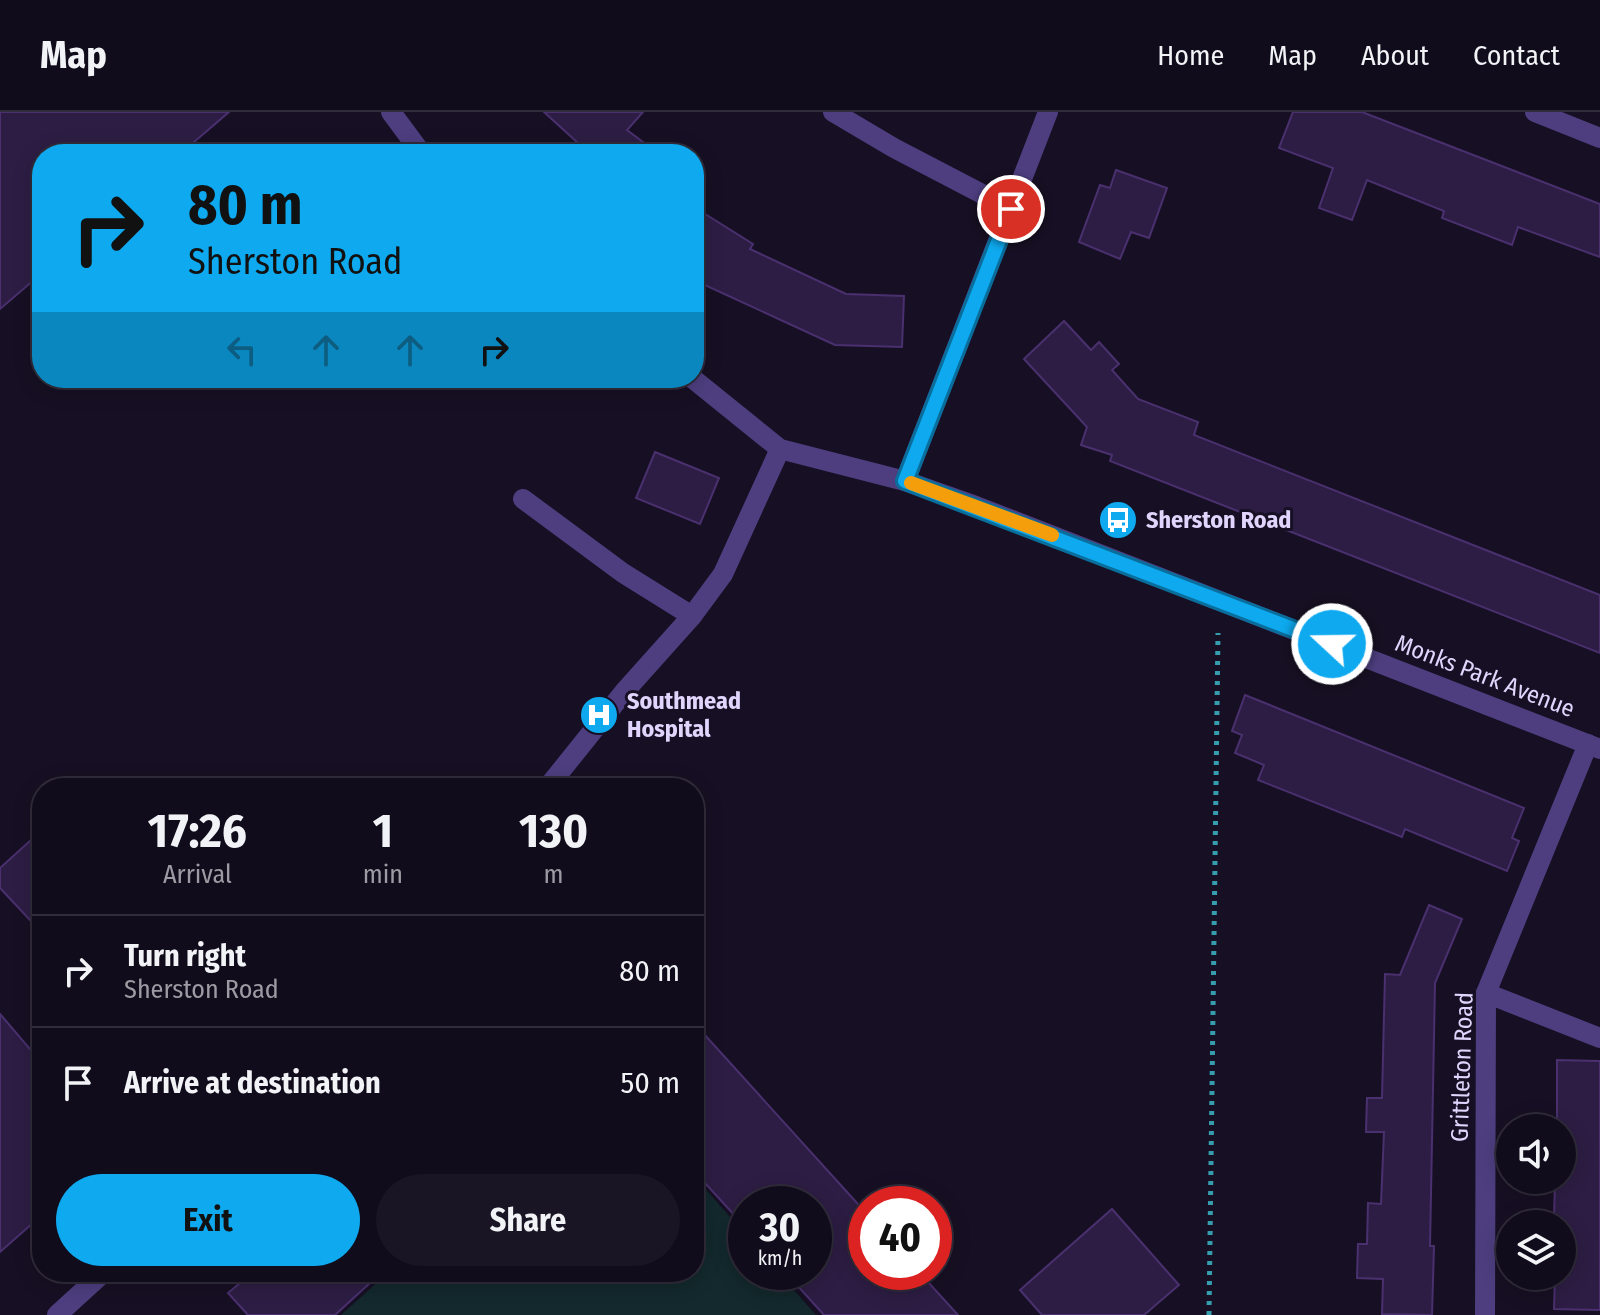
<!DOCTYPE html>
<html lang="en">
<head>
<meta charset="utf-8">
<style>
	body { margin:0; font-family:"Fira Sans Condensed",sans-serif; background:#1a1524; color:#f1f3f6; height:100vh; display:flex; flex-direction:column; font-size:30px; white-space:nowrap }
	* { box-sizing:border-box; margin:0 }
	p { font-size:26px; color:#9c9ba3 }
	.icon { flex:none; width:44px; height:44px; fill:none; stroke:currentColor; stroke-width:2; stroke-linecap:round; stroke-linejoin:round }
	.map { position:relative; flex:1; overflow:hidden }
	.drawer { position:absolute; left:32px; top:666px; width:672px; height:504px; display:flex; flex-direction:column; background:#110c1b; border-radius:32px; box-shadow:0 4px 20px #0003,0 0 0 2px #302c3a }
	.drawer>* { flex:none }
	.hud { position:absolute; left:32px; top:32px; width:672px; height:244px; border-radius:32px; box-shadow:0 4px 20px #0003,0 0 0 2px #302c3a; background:#0ea9ef; color:#111; overflow:hidden }
	.tools { position:absolute; left:1496px; top:1002px; display:grid; gap:16px }
	.tools a { display:grid; place-items:center; width:80px; height:80px; border-radius:50%; background:#110c1b; box-shadow:0 4px 20px #0003,0 0 0 2px #302c3a; font-size:40px }
	.speed { position:absolute; left:728px; top:1074px; display:flex; gap:16px; font-size:40px; font-weight:700; text-align:center }
	.speed>* { display:grid; place-content:center; width:104px; height:104px; border-radius:50%; background:#110c1b; box-shadow:0 4px 20px #0003,0 0 0 2px #302c3a; line-height:1 }
	.speed small { font-size:20px; font-weight:400 }
	.speed .limit { border:12px solid #d22; background:#fff; color:#111 }
	.pin { position:absolute; display:grid; place-items:center; width:68px; height:68px; color:#fff; margin:-34px; border:4px solid #fff; border-radius:50%; box-shadow:0 2px 8px #0007 }
	.me { position:absolute; width:88px; margin:-44px; rotate:291deg; stroke-linejoin:round; filter:drop-shadow(0 0 6px #0008) }
	.turn { display:flex; align-items:center; gap:28px; height:168px; padding:0 24px; font-size:36px }
	.turn .icon { width:104px; height:104px; stroke-width:2.5 }
	.turn b { display:block; font-size:56px; line-height:68px }
	.lanes { display:flex; align-items:center; height:76px; padding:0 24px; background:#0003; justify-content:center; gap:40px; direction:ltr }
	.lanes .off { opacity:.35 }
	.eta { display:flex; justify-content:space-evenly; align-items:center; height:136px; text-align:center }
	.eta b { font-size:48px; font-weight:700; line-height:56px }
	.action { display:flex; gap:16px; margin-top:auto; padding:16px 24px }
	.action a { flex:1; height:92px; border-radius:48px; background:#0ea9ef; color:#111; font-size:32px; font-weight:700; line-height:92px; text-align:center }
	.action a+a { background:#1a1524; color:#f1f3f6 }
	ul { padding:0; list-style:none }
	li { display:flex; align-items:center; gap:24px; height:112px; padding:0 24px; border-top:2px solid #302c3a }
	li div { flex:1 }
	li b { display:block; font-size:30px }
	li em { font-style:normal }
	header { display:flex; align-items:center; gap:48px; box-sizing:border-box; height:112px; padding:0 40px; background:#110c1b; border-bottom:2px solid #302c3a }
	header strong { font-size:38px }
	nav { display:flex; gap:44px; margin-inline-start:auto; font-size:28px }
	.map>svg:first-child { display:block }
</style>
</head>
<body>
<header>
<strong>Map</strong>
<nav><a>Home</a><a>Map</a><a>About</a><a>Contact</a></nav>
</header>
<div class="map">
<svg width="1600" height="1203" viewBox="0 0 1600 1203">
	<rect width="100%" height="100%" fill="#171024"/>
	<!-- green -->
	<polygon fill="#13292d" points="694,1064 746,1123 746,1160 778,1160 816,1203 341,1203 389,1160 694,1160"/>
	<!-- building -->
	<g fill="#2d1d44" stroke="#4a306e" stroke-width="2">
		<polygon points="0,0 229,0 180,42 42,42 42,161 0,197"/>
		<polygon points="544,0 643,0 627,18 659,42 590,42"/>
		<polygon points="1293,0 1362,0 1600,92 1600,145 1518,115 1512,133 1442,106 1444,99 1367,68 1352,108 1319,96 1333,56 1279,36"/>
		<polygon points="1116,58 1167,76 1149,126 1131,120 1120,147 1079,130 1100,73 1110,76"/>
		<polygon points="694,95 753,132 750,137 846,182 904,184 902,235 835,233 694,168"/>
		<polygon points="1064,209 1091,238 1099,230 1119,252 1112,258 1138,287 1198,310 1194,323 1600,483 1600,541 1110,349 1112,343 1081,333 1087,315 1024,247"/>
		<polygon points="655,340 719,366 700,412 636,386"/>
		<polygon points="1245,583 1524,696 1512,726 1519,729 1507,759 1405,717 1402,725 1258,668 1264,653 1235,641 1242,623 1232,619"/>
		<polygon points="42,718 42,821 0,776 0,756"/>
		<polygon points="1429,793 1462,807 1435,871 1430,1134 1434,1134 1432,1203 1382,1202 1383,1167 1357,1166 1358,1132 1367,1132 1368,1091 1381,1092 1384,1020 1366,1020 1367,986 1382,986 1385,862 1400,863"/>
		<polygon points="0,902 42,951 42,1103 0,1140"/>
		<polygon points="694,911 866,1101 866,1160 919,1160 958,1203 824,1203 785,1160 814,1160 814,1092 746,1092 746,1116 694,1059"/>
		<polygon points="1557,948 1600,949 1600,1198 1554,1197 1555,1164 1562,1164 1562,1112 1555,1112 1554,1107 1555,1068 1562,1068 1562,1016 1557,1016"/>
		<polygon points="1112,1097 1179,1173 1144,1203 1042,1203 1020,1178"/>
		<polygon points="253,1160 382,1160 335,1203 248,1203 228,1181"/>
	</g>
	<g fill="none" stroke-linecap="round" stroke-linejoin="round">
		<!-- path -->
		<polyline stroke="#369daf" stroke-width="5" stroke-dasharray="4 6" stroke-linecap="butt" points="1209,1203 1218,521"/>
		<!-- minor -->
		<g stroke="#4e3e80" stroke-width="20">
			<polyline points="391,0 422,42"/>
			<polyline points="833,0 894,36 1011,97"/>
			<polyline points="1535,0 1600,26"/>
			<polyline points="692,266 780,337 905,369 976,394 1600,637"/>
			<polyline points="905,369 1048,0"/>
			<polyline points="523,387 623,461 692,504"/>
			<polyline points="547,676 624,580 692,504 723,462 780,337"/>
			<polyline points="1486,881 1600,926"/>
			<polyline points="57,1203 104,1160"/>
			<polyline points="1485,1203 1486,881 1588,632"/>
		</g>
	</g>
	<g fill="none" stroke-linecap="round" stroke-linejoin="round">
		<!-- route casing -->
		<g stroke="#096e9b" stroke-width="20">
			<polyline id="route" points="1011,97 905,369 1332,532"/>
		</g>
		<!-- route -->
		<use href="#route" stroke="#0ea9ef" stroke-width="14"/>
		<!-- slow -->
		<polyline stroke="#f59e0b" stroke-width="14" points="911,371 1052,423"/>
	</g>
	<!-- icons -->
	<defs>
		<g id="bus-disc" transform="scale(2)"><circle r="9.5" fill="#0ea9ef" stroke="#171024"/><path d="M-5-6H5V4H4V6H2V4H-2V6H-4V4H-5ZM-3.5-4V0h7V-4ZM-3.5 1.2v1.5H-2V1.2ZM2 1.2v1.5H3.5V1.2Z" fill="#fff"/></g>
		<g id="hospital-disc" transform="scale(2)"><circle r="9.5" fill="#0ea9ef" stroke="#171024"/><path d="M-5-5h3v3.5h4V-5h3V5h-3V1.5h-4V5h-3Z" fill="#fff"/></g>
	</defs>
	<g fill-rule="evenodd">
		<use href="#bus-disc" x="1118" y="408"/>
		<use href="#hospital-disc" x="599" y="603"/>
	</g>
	<g text-anchor="middle" dominant-baseline="central" stroke-width="6" stroke-linejoin="round" paint-order="stroke">
		<!-- poi labels -->
		<g font-size="24" font-weight="bold" fill="#e2d5fd" stroke="#171024" text-anchor="start">
			<text x="1146" y="408">Sherston Road</text>
			<text x="627" y="589">Southmead<tspan x="627" dy="28">Hospital</tspan></text>
		</g>
		<!-- street labels -->
		<g font-size="24" fill="#e2d5fd" stroke="#171024">
			<text transform="translate(1485 564) rotate(21)">Monks Park Avenue</text>
			<text transform="translate(1462 955) rotate(-88)">Grittleton Road</text>
		</g>
	</g>
</svg>
<div class="tools">
<a><svg class="icon" aria-label="sound" viewBox="0 0 24 24"><path d="M4 9h4l5-4v14l-5-4H4zM17 9q2 3 0 6"/></svg></a>
<a><svg class="icon" aria-label="layers" viewBox="0 0 24 24"><path d="M12 4l9 5-9 5-9-5zM3 14l9 5 9-5"/></svg></a>
</div>
<div class="speed"><div>30<small>km/h</small></div><div class="limit">40</div></div>
<div class="pin" style="left:1011px;top:97px;background:#d93025"><svg class="icon" aria-label="arrive" viewBox="0 0 24 24"><path d="M6 21V4h12l-3 4 3 4H6"/></svg></div>
<svg class="me" style="left:1332px;top:532px" viewBox="-20 -20 40 40"><circle r="17" fill="#0ea9ef" stroke="#fff" stroke-width="3"/><path d="M0-11L8 9 0 5-8 9z" fill="#fff"/></svg>
<div class="hud">
<div class="turn"><svg class="icon" aria-label="right" viewBox="0 0 24 24"><path d="M7 20v-9h11M14 6l5 5-5 5"/></svg><div><b>80 m</b>Sherston Road</div></div>
<div class="lanes"><svg class="icon off" aria-label="left" viewBox="0 0 24 24"><path d="M17 20v-9H6M10 6l-5 5 5 5"/></svg><svg class="icon off" aria-label="ahead" viewBox="0 0 24 24"><path d="M12 20V5M6 11l6-6 6 6"/></svg><svg class="icon off" aria-label="ahead" viewBox="0 0 24 24"><path d="M12 20V5M6 11l6-6 6 6"/></svg><svg class="icon" aria-label="right" viewBox="0 0 24 24"><path d="M7 20v-9h11M14 6l5 5-5 5"/></svg></div>
</div>
<section class="drawer">
<div class="eta">
<div><b>17:26</b><p>Arrival</p></div>
<div><b>1</b><p>min</p></div>
<div><b>130</b><p>m</p></div>
</div>
<ul>
<li><svg class="icon" aria-label="right" viewBox="0 0 24 24"><path d="M7 20v-9h11M14 6l5 5-5 5"/></svg><div><b>Turn right</b><p>Sherston Road</p></div><em>80 m</em></li>
<li><svg class="icon" aria-label="arrive" viewBox="0 0 24 24"><path d="M6 21V4h12l-3 4 3 4H6"/></svg><div><b>Arrive at destination</b></div><em>50 m</em></li>
</ul>
<div class="action"><a>Exit</a><a>Share</a></div>
</section>
</div>
</body>
</html>
